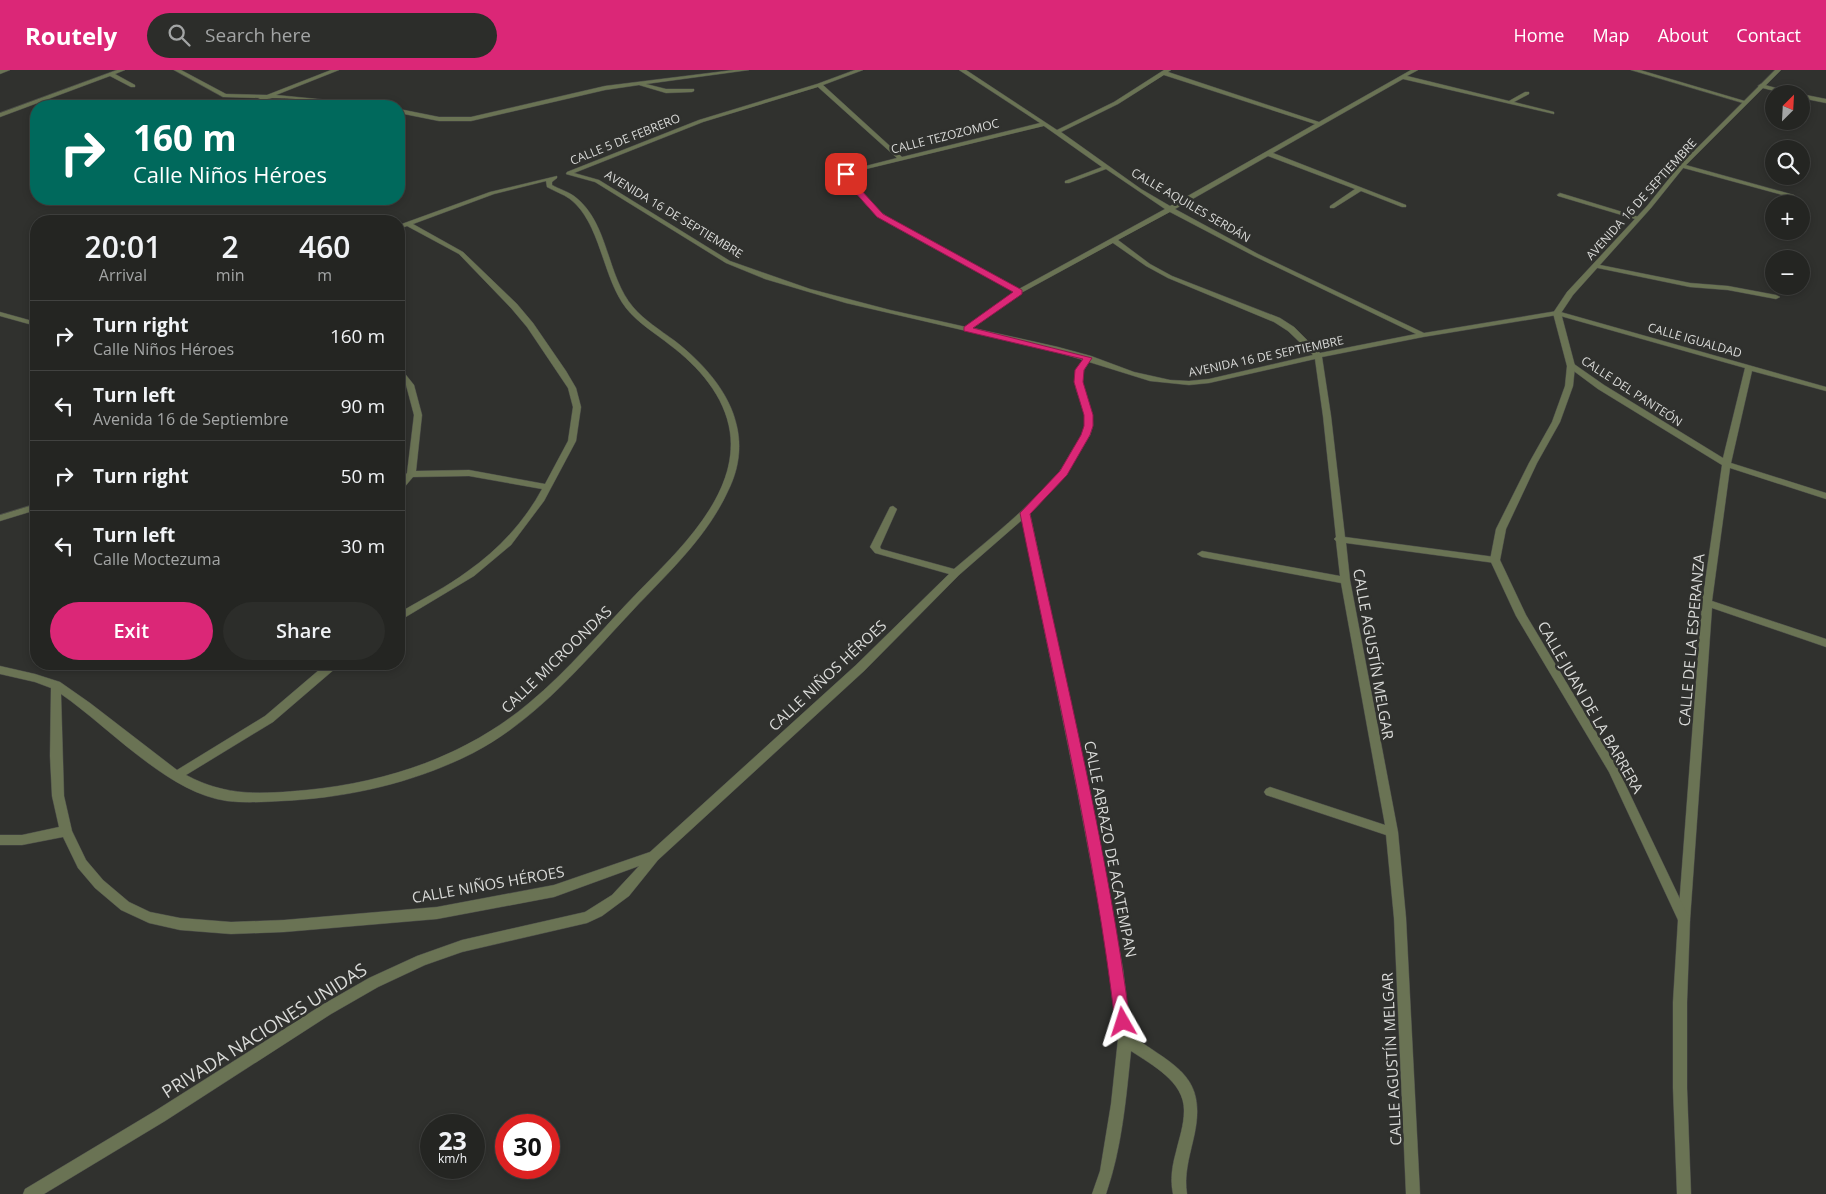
<!DOCTYPE html>
<html lang="en">
<head>
<meta charset="utf-8">
<style>
	body { margin:0; font-family:"Open Sans",sans-serif; background:#2c2d2a; color:#f1f3f6; height:100vh; display:flex; flex-direction:column; font-size:19px; white-space:nowrap }
	* { box-sizing:border-box; margin:0 }
	p { font-size:16px; color:#a3a5a5 }
	.icon { flex:none; width:28px; height:28px; fill:none; stroke:currentColor; stroke-width:2; stroke-linecap:round; stroke-linejoin:round }
	.map { position:relative; flex:1; overflow:hidden }
	.side { position:absolute; left:30px; top:145px; width:375px; height:455px; display:flex; flex-direction:column; background:#242522; border-radius:20px; box-shadow:0 2px 8px #0003,0 0 0 1px #414240 }
	.side>* { flex:none }
	.banner { position:absolute; left:30px; top:30px; width:375px; height:105px; border-radius:20px; box-shadow:0 2px 8px #0003,0 0 0 1px #414240; background:#00695c; color:#fff; overflow:hidden }
	.needle { width:32px; rotate:24deg }
	.controls { position:absolute; left:1765px; top:15px; display:grid; gap:10px }
	.controls a { display:grid; place-items:center; width:45px; height:45px; border-radius:50%; background:#242522; box-shadow:0 2px 8px #0003,0 0 0 1px #414240; font-size:25px }
	.speed { position:absolute; left:420px; top:1044px; display:flex; gap:10px; font-size:25px; font-weight:700; text-align:center }
	.speed>* { display:grid; place-content:center; width:65px; height:65px; border-radius:50%; background:#242522; box-shadow:0 2px 8px #0003,0 0 0 1px #414240; line-height:1 }
	.speed small { font-size:12px; font-weight:400 }
	.speed .limit { border:8px solid #d22; background:#fff; color:#111 }
	.pin { position:absolute; display:grid; place-items:center; width:42px; height:42px; color:#fff; margin:-21px; border-radius:10px; box-shadow:0 2px 8px #0006 }
	.me { position:absolute; width:55px; margin:-28px; rotate:354deg; stroke-linejoin:round; filter:drop-shadow(0 0 4px #0008) }
	.turn { display:flex; align-items:center; gap:18px; height:105px; padding:0 20px; font-size:22px }
	.turn .icon { width:65px; height:65px; stroke-width:2.5 }
	.turn b { display:block; font-size:35px; line-height:42px }
	.eta { display:flex; justify-content:space-evenly; align-items:center; height:85px; text-align:center }
	.eta b { font-size:30px; font-weight:600; line-height:35px }
	.primary-button { display:flex; gap:10px; margin-top:auto; padding:10px 20px }
	.primary-button a { flex:1; height:58px; border-radius:30px; background:#db2777; color:#fff; font-size:20px; font-weight:600; line-height:58px; text-align:center }
	.primary-button a+a { background:#2c2d2a; color:#f1f3f6 }
	ul { padding:0; list-style:none }
	li { display:flex; align-items:center; gap:15px; height:70px; padding:0 20px; border-top:1px solid #414240 }
	li div { flex:1 }
	li b { display:block; font-size:19px }
	li em { font-style:normal }
	header { display:flex; align-items:center; gap:30px; box-sizing:border-box; height:70px; padding:0 25px; background:#db2777; color:#fff }
	header strong { font-size:24px }
	nav { display:flex; gap:28px; margin-inline-start:auto; font-size:18px }
	.search { width:350px; height:45px; background:#2c2d2a; display:flex; align-items:center; gap:12px; box-sizing:border-box; padding:0 18px; border-radius:28px; color:#a3a5a5; font-size:19px }
	.map>svg:first-child { display:block }
</style>
</head>
<body>
<header>
<strong>Routely</strong>
<div class="search"><svg class="icon" aria-label="search" viewBox="0 0 24 24"><circle cx="10" cy="10" r="6"/><path d="M15 15l6 6"/></svg>Search here</div>
<nav><a>Home</a><a>Map</a><a>About</a><a>Contact</a></nav>
</header>
<div class="map">
<svg width="1826" height="1124" viewBox="0 0 1826 1124">
	<rect width="100%" height="100%" fill="#30312e"/>
	<g fill="none" stroke-linecap="round" stroke-linejoin="round">
		<!-- minor casing -->
		<g stroke="#4b4c49" stroke-width="1">
			<g id="minor">
				<polygon points="0,0 10,0 0,4"/>
				<polygon points="117,0 125,0 115,4 135,15 135,17 131,17 110,6 0,47 0,43"/>
				<path d="M174 0H181L226 24 267 25 331 0H339L276 25 369 34 372 36C339 38 305 27 272 28 263 29 256 36 246 36L260 28 223 27Z"/>
				<polygon points="734,0 749,0 646,14 666,19 694,19 694,21 692,22 666,23 639,15 605,20 471,51 439,51 399,43 399,39 439,47 471,47 605,16"/>
				<path d="M855 0H863L823 15 902 87 1040 53 959 0H966L1057 60 1114 32 1164 0H1171L1168 2 1319 52 1411 0H1418L1407 6 1509 31 1525 22H1529V24L1514 32 1554 42V44L1403 9 1273 83 1406 135V137H1402L1361 121 1334 138H1330V136L1355 119 1268 86 1175 139 1258 184 1424 263 1557 241 1826 317V321L1752 301 1731 393 1826 423V429L1730 398 1712 531 1826 569V577L1712 538 1690 850 1688 854 1684 856 1680 854 1678 850 1702 533 1722 395 1598 319 1567 296 1571 294H1574L1604 315 1723 388 1745 298 1557 245 1423 267 1322 287 1331 346 1345 467 1495 487 1500 490 1495 493 1346 473 1350 510 1398 762 1406 848 1420 1124H1406L1394 848 1386 765 1266 725 1264 722 1266 719 1270 717 1385 755 1341 513 1202 487 1197 484 1202 481 1340 506 1336 471 1334 469 1336 467 1323 346 1315 289 1209 313 1189 315 1150 311 1089 292 1084 300 1082 312 1092 345 1093 355 1090 365 1066 405 1030 444 1089 720 1123 899 1131 965C1177 998 1209 1006 1193 1071 1189 1088 1184 1106 1187 1124H1173C1170 1110 1172 1096 1176 1082 1179 1069 1184 1055 1184 1041 1185 1012 1152 995 1131 981 1126 1029 1122 1078 1106 1124H1092L1100 1101 1111 1034 1118 969 1111 899 1077 720 1022 450 959 505 864 601 658 790 629 826 602 846 587 853 462 882 425 895 378 917 331 944 165 1051 44 1124H23L25 1119 155 1041 322 935 369 908 417 886 462 870 585 842 612 825 639 796 554 827 437 849 284 862 231 864 180 860 149 853 121 840 95 818 78 798 63 767 22 775H0V765H22L59 757 52 726 50 686 51 618 35 612 0 604V596L35 604 60 612 90 633 177 700 265 646 326 594H338L337 597 273 652 186 705C227 727 262 724 307 720 388 712 466 686 529 633 569 600 602 559 638 522 678 481 739 425 730 362 725 326 698 296 670 275 655 263 638 253 626 238 602 207 601 153 570 129 563 124 554 121 547 117L546 111 494 124 413 154 463 182 517 234 533 253 566 301 576 318 581 337 576 371 544 431 511 475 474 506 399 551V543C422 529 447 517 468 501 498 480 525 451 542 419L469 406 413 407 402 420 399 421V413L407 403 414 345 406 315 399 307V300H402L414 315 422 345 416 401 469 400 545 414 568 371 573 337 568 318 527 257 511 238 459 184 407 156 399 159V155L490 122 557 106V108L552 112V115C559 119 567 121 574 126 609 152 606 205 633 237 644 250 660 260 675 271 702 292 730 322 737 357 742 379 738 401 728 421 707 467 668 503 634 539 585 591 538 649 473 683 414 713 347 728 281 731 263 732 245 733 227 731 168 723 109 657 61 624L64 726 72 761 86 790 103 810 129 832 150 842 180 848 231 852 284 850 437 837 554 815 650 782 856 595 949 504 875 483 870 477 890 437 893 436 897 439 880 477 881 479 954 499C990 468 1028 439 1059 402 1064 396 1068 387 1073 379 1078 372 1084 364 1085 355 1088 328 1063 320 1083 290L1053 281 846 233 765 209 726 193 595 112 566 104 567 102 699 50 817 14ZM1164 5 1315 54 1170 136 1141 119 1061 62 1118 34ZM818 17 897 88 850 100 843 104 845 110 869 138 890 154 1014 222 966 257 890 240 810 219 730 191 599 110 574 103 703 52ZM1044 56 1102 97 1065 111V113H1069L1106 99 1165 139 1019 219 894 152 873 136 850 109 849 105 854 102ZM1170 142 1254 186 1416 264 1320 283 1294 257 1280 248 1172 206 1150 194 1118 170ZM1113 173 1146 196 1168 208 1274 252 1288 261 1313 285 1209 309 1189 311 1170 310 1134 302 1091 286 1058 277 973 258 1021 223Z"/>
				<polygon points="1631,0 1640,0 1748,32 1743,33"/>
				<polygon points="1761,14 1795,23 1796,24 1786,24 1759,17 1758,16"/>
				<polygon points="1801,24 1826,29 1826,33 1801,28"/>
				<polygon points="1682,94 1794,125 1795,126 1790,127 1680,97 1679,96"/>
				<polygon points="1560,123 1639,147 1640,148 1635,149 1558,126 1557,125"/>
				<polygon points="92,129 99,129 96,131"/>
				<polygon points="1595,194 1690,213 1728,216 1776,225 1780,227 1776,229 1728,220 1690,217 1593,197 1593,195"/>
				<polygon points="0,242 36,252 36,256 0,246"/>
				<polygon points="36,434 36,440 0,451 0,445"/>
			</g>
		</g>
		<!-- tertiary casing -->
		<g stroke="#4b4c49" stroke-width="1">
			<polygon id="tertiary" points="1775,0 1781,0 1684,97 1651,138 1573,225 1561,243 1575,296 1573,316 1560,352 1537,393 1506,459 1500,490 1526,545 1617,697 1690,850 1687,932 1687,1018 1691,1124 1677,1124 1673,1018 1673,932 1678,850 1609,702 1516,546 1490,490 1496,459 1529,393 1552,352 1565,316 1567,296 1553,243 1567,222 1647,136 1680,95"/>
		</g>
		<!-- minor -->
		<use href="#minor" fill="#6a7354" fill-rule="evenodd"/>
		<!-- tertiary -->
		<use href="#tertiary" fill="#6a7354" fill-rule="evenodd"/>
	</g>
	<!-- route -->
	<path fill="#db2777" stroke="#8e194d" d="M843 103H848L851 109 883 144 1022 220V224L973 258 1092 288 1084 300 1083 312 1093 345V356L1090 365 1067 405 1030 444C1066 612 1108 781 1130 952L1128 957 1123 959 1117 957 1115 952C1095 781 1054 612 1020 443L1060 401 1081 365 1084 356V345L1074 312 1075 300 1083 289 964 261V257L1013 222 877 147 845 111Z"/>
	<g text-anchor="middle" dominant-baseline="central" stroke-width="5" stroke-linejoin="round" paint-order="stroke">
		<!-- far-street labels -->
		<g font-size="12" fill="#d9dad8" stroke="#30312e">
			<text transform="translate(945 66) rotate(-14)">CALLE TEZOZOMOC</text>
			<text transform="translate(625 69) rotate(-22)">CALLE 5 DE FEBRERO</text>
			<text transform="translate(1641 129) rotate(-48)">AVENIDA 16 DE SEPTIEMBRE</text>
			<text transform="translate(1191 135) rotate(30)">CALLE AQUILES SERDÁN</text>
			<text transform="translate(674 144) rotate(31)">AVENIDA 16 DE SEPTIEMBRE</text>
			<text transform="translate(1695 270) rotate(16)">CALLE IGUALDAD</text>
			<text transform="translate(1266 286) rotate(-12)">AVENIDA 16 DE SEPTIEMBRE</text>
			<text transform="translate(1632 321) rotate(33)">CALLE DEL PANTEÓN</text>
		</g>
		<!-- street labels -->
		<g font-size="15" fill="#d9dad8" stroke="#30312e">
			<text transform="translate(1691 570) rotate(-85)">CALLE DE LA ESPERANZA</text>
			<text transform="translate(1374 584) rotate(80)">CALLE AGUSTÍN MELGAR</text>
			<text transform="translate(556 589) rotate(-44)">CALLE MICROONDAS</text>
			<text transform="translate(827 605) rotate(-43)">CALLE NIÑOS HÉROES</text>
			<text transform="translate(1591 637) rotate(60)">CALLE JUAN DE LA BARRERA</text>
			<text transform="translate(1111 779) rotate(79)">CALLE ABRAZO DE ACATEMPAN</text>
			<text transform="translate(488 814) rotate(-10)">CALLE NIÑOS HÉROES</text>
			<text transform="translate(1391 989) rotate(-93)">CALLE AGUSTÍN MELGAR</text>
		</g>
		<!-- near-street labels -->
		<g font-size="18" fill="#d9dad8" stroke="#30312e">
			<text transform="translate(264 960) rotate(-32)">PRIVADA NACIONES UNIDAS</text>
		</g>
	</g>
</svg>
<div class="controls">
<a><svg class="needle" viewBox="-14 -14 28 28"><path d="M0-13l5 13h-10z" fill="#e53935"/><path d="M0 13l5-13h-10z" fill="#a3a5a5"/></svg></a>
<a><svg class="icon" aria-label="search" viewBox="0 0 24 24"><circle cx="10" cy="10" r="6"/><path d="M15 15l6 6"/></svg></a>
<a>+</a>
<a>−</a>
</div>
<div class="speed"><div>23<small>km/h</small></div><div class="limit">30</div></div>
<div class="pin" style="left:846px;top:104px;background:#d93025"><svg class="icon" aria-label="arrive" viewBox="0 0 24 24"><path d="M6 21V4h12l-3 4 3 4H6"/></svg></div>
<svg class="me" style="left:1123px;top:952px" viewBox="-20 -20 40 40"><path d="M0-17L14 15 0 8-14 15z" fill="#db2777" stroke="#fff" stroke-width="4"/></svg>
<div class="banner">
<div class="turn"><svg class="icon" aria-label="right" viewBox="0 0 24 24"><path d="M7 20v-9h11M14 6l5 5-5 5"/></svg><div><b>160 m</b>Calle Niños Héroes</div></div>
</div>
<section class="side">
<div class="eta">
<div><b>20:01</b><p>Arrival</p></div>
<div><b>2</b><p>min</p></div>
<div><b>460</b><p>m</p></div>
</div>
<ul>
<li><svg class="icon" aria-label="right" viewBox="0 0 24 24"><path d="M7 20v-9h11M14 6l5 5-5 5"/></svg><div><b>Turn right</b><p>Calle Niños Héroes</p></div><em>160 m</em></li>
<li><svg class="icon" aria-label="left" viewBox="0 0 24 24"><path d="M17 20v-9H6M10 6l-5 5 5 5"/></svg><div><b>Turn left</b><p>Avenida 16 de Septiembre</p></div><em>90 m</em></li>
<li><svg class="icon" aria-label="right" viewBox="0 0 24 24"><path d="M7 20v-9h11M14 6l5 5-5 5"/></svg><div><b>Turn right</b></div><em>50 m</em></li>
<li><svg class="icon" aria-label="left" viewBox="0 0 24 24"><path d="M17 20v-9H6M10 6l-5 5 5 5"/></svg><div><b>Turn left</b><p>Calle Moctezuma</p></div><em>30 m</em></li>
</ul>
<div class="primary-button"><a>Exit</a><a>Share</a></div>
</section>
</div>
</body>
</html>
